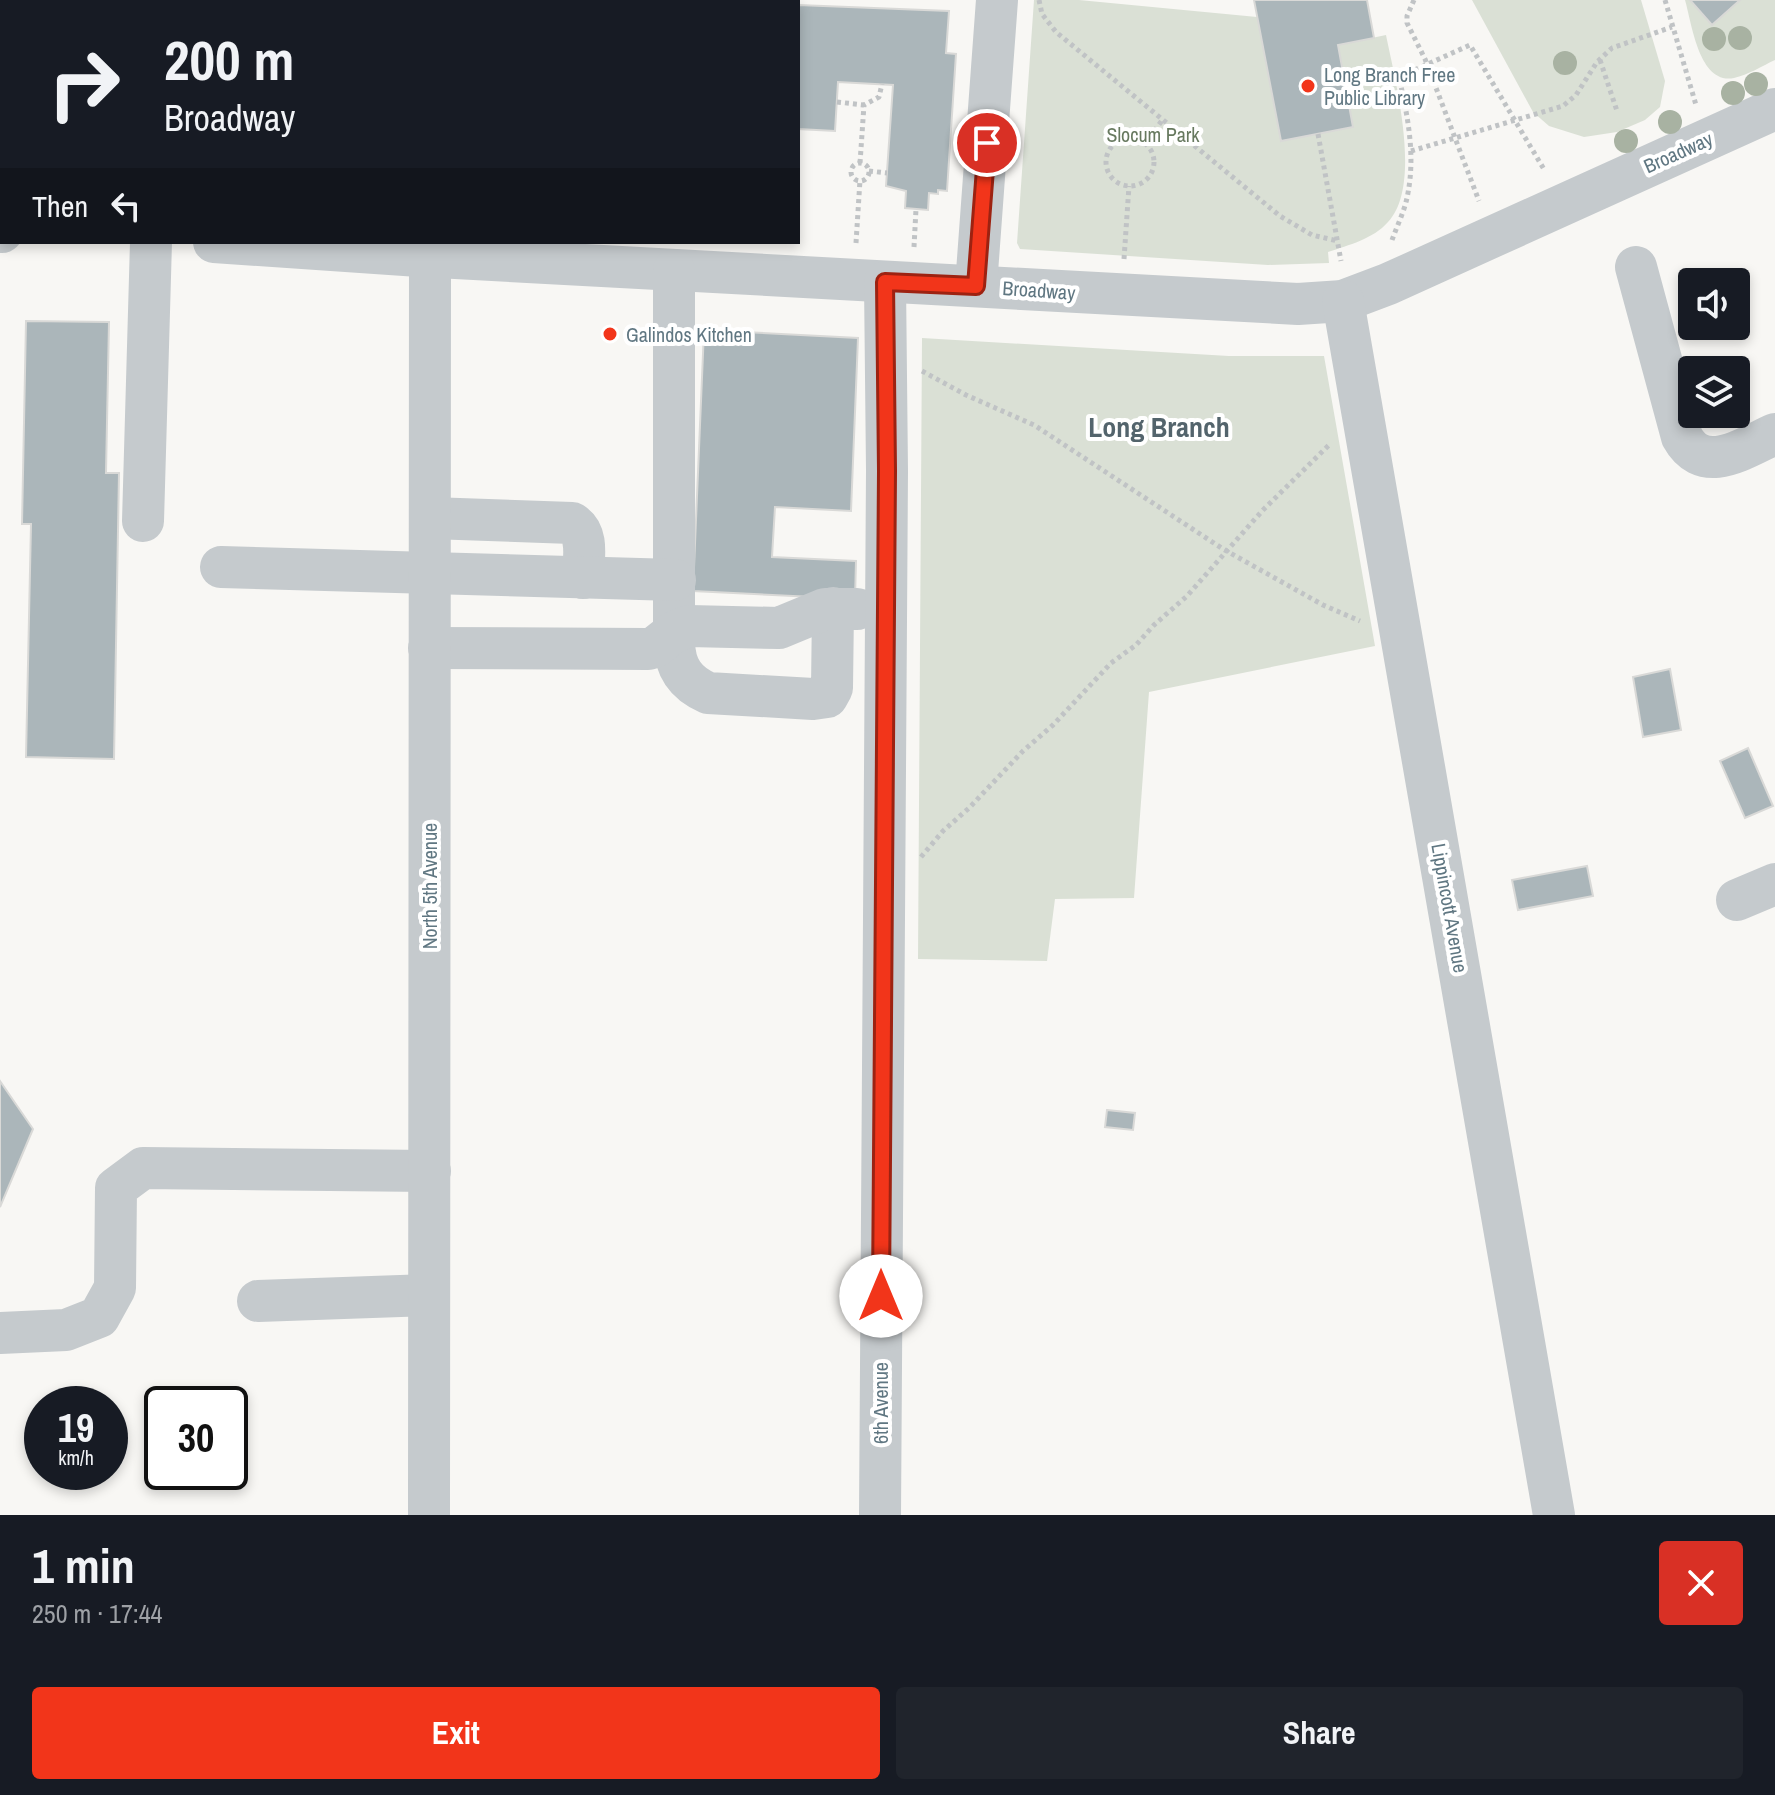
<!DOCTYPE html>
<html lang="en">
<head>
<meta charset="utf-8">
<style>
	body { margin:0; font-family:"Archivo Narrow",sans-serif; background:#20242c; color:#f1f3f6; height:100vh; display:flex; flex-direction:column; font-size:30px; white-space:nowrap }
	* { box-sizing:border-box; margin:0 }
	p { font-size:26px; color:#9ea1a6 }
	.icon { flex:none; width:44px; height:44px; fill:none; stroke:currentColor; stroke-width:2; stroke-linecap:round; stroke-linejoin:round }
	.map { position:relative; height:1515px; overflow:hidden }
	.panel { display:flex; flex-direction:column; background:#171b24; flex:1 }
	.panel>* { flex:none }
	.guide { position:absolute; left:0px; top:0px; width:800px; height:244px; box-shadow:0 4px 12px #0003; background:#171b24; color:#f1f3f6; overflow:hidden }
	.controls { position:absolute; left:1678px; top:268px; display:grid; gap:16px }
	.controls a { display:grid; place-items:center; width:72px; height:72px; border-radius:8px; background:#171b24; box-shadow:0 4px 12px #0003; font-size:40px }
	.speed { position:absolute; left:24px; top:1386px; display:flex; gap:16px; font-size:40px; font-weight:700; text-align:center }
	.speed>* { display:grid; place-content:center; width:104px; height:104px; border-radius:50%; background:#171b24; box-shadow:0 4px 12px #0003; line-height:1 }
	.speed small { font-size:20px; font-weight:400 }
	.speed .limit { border:4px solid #111; border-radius:12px; background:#fff; color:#111 }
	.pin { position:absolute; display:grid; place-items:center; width:68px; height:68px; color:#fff; margin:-34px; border:4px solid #fff; border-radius:50%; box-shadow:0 2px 8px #0007 }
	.me { position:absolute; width:88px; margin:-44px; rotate:0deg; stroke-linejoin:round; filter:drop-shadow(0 0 6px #0008) }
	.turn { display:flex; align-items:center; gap:28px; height:168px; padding:0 32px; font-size:36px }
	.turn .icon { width:104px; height:104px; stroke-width:2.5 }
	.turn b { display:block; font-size:56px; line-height:68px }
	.then { display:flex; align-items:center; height:76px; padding:0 32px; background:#0003; gap:16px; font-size:30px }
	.round { display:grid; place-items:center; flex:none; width:84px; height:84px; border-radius:8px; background:#20242c }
	.summary { display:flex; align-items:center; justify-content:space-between; height:136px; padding:0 32px }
	h1 { font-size:48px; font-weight:700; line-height:60px }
	.primary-button { display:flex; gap:16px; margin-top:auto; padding:16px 32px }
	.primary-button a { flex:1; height:92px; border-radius:8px; background:#f2351a; color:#fff; font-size:32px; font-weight:700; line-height:92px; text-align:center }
	.primary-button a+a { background:#20242c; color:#f1f3f6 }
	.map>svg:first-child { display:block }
</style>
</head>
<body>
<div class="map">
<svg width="1775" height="1515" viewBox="0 0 1775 1515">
	<rect width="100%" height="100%" fill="#f8f7f4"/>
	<!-- green -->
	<g fill="#dae0d5">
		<path d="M1034 0H1079L1257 17 1282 141 1353 127 1338 45 1386 35C1395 80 1423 185 1388 222 1373 239 1349 245 1328 252L1329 263 1268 265 1020 249 1017 243Z"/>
		<polygon points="1472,0 1641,0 1665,81 1660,107 1645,120 1617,132 1584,137 1549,126 1533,112"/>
		<path d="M1685 0H1690L1712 24 1740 0H1775V60C1762 66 1748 75 1734 78 1699 85 1692 24 1685 0Z"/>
		<polygon points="922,338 1229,356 1324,356 1375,646 1149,692 1134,898 1055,899 1047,961 918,959"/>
	</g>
	<!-- building -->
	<g fill="#abb6ba" stroke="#d9d9d7" stroke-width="2">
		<polygon points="208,0 313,0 208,2"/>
		<polygon points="1254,0 1367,0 1374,38 1338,45 1353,127 1281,141"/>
		<polygon points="1690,0 1740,0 1712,25"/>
		<polygon points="798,5 949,11 946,53 956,54 947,191 938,190 938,194 929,193 928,210 905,208 906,191 886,186 893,85 838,82 835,131 798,129"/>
		<rect x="0" y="78" width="2" height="98"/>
		<polygon points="26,321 109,322 106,473 119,473 114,759 26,757 31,524 22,524"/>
		<polygon points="704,330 858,338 851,511 775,507 772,557 856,561 855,599 693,591"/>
		<polygon points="1670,669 1681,730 1643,737 1633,677"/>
		<polygon points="1748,748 1773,806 1745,818 1720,761"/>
		<polygon points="1587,866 1593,896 1518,910 1512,880"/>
		<polygon points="0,1081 33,1129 0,1207"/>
		<polygon points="1107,1110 1135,1113 1133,1130 1105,1127"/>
	</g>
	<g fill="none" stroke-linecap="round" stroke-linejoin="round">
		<!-- path -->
		<g stroke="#c0c3c5" stroke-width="5" stroke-dasharray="4 4" stroke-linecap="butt">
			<polyline points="1039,0 1042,14 1056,32 1280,216 1312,235 1338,241"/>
			<polyline points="1414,0 1407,16 1407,23 1425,59 1479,201"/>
			<polyline points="1665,0 1696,105"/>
			<polyline points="1600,60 1617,111"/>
			<polyline points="837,102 864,105"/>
			<polyline points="1318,134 1341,261"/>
			<circle cx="1130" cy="162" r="24"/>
			<polyline points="1145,144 1163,119"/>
			<polyline points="1411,151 1563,106 1576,95 1597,62 1612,48 1672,27"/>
			<polyline points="860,163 864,105 879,97 882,84"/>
			<circle cx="860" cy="172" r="9"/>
			<polyline points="869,171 887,173"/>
			<path d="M1392 240C1397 226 1404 212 1407 198 1416 156 1408 118 1399 77L1470 45 1545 171"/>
			<polyline points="856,243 860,180"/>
			<polyline points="914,247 916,209"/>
			<polyline points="1124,259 1129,186"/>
			<polyline points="922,371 966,395 1034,425 1223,549 1323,605 1360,621"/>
			<polyline points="921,857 943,831 969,808 1023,751 1053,725 1111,663 1136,645 1154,625 1187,596 1263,510 1330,444"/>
		</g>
		<!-- minor -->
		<g stroke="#c5cacd" stroke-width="42">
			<polyline points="474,2 474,0"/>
			<polyline points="722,2 726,0"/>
			<polyline points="0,60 2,60"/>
			<polyline points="0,232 2,232"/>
			<polyline points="214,242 419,256 1298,304 1343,301 1388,284 1775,109"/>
			<path d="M1636 267 1682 437C1704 477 1745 447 1775 434"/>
			<path d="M674 270V643C675 668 685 683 708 693L813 699 827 697 832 688 833 608"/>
			<polyline points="976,286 997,0"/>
			<polyline points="1343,301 1554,1515"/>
			<path d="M430 518 572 523C590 534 583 560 583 578"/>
			<polyline points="143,521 151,242"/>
			<polyline points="221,567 675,580"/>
			<polyline points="429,648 648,649 655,647 674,632 689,626 779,628 825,609 857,609"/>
			<polyline points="1737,900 1775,884"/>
			<polyline points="258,1301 429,1295"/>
			<polyline points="0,1333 66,1330 99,1317 115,1288 116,1188 143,1168 430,1171"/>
			<polyline points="429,1515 430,257"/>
			<polyline points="880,1515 887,471 885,282"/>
		</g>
	</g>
	<!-- trees -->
	<g fill="#a8b2a2">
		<circle cx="1740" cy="38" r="12"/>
		<circle cx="1714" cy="39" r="12"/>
		<circle cx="1565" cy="63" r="12"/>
		<circle cx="1756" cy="84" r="12"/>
		<circle cx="1733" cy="93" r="12"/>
		<circle cx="1670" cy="122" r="12"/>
		<circle cx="1626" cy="141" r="12"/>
	</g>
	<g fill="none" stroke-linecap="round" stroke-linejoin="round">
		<!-- route casing -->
		<g stroke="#9d2211" stroke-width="20">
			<polyline id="route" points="881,1296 887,471 885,282 976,286 987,143"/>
		</g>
		<!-- route -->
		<use href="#route" stroke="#f2351a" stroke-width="14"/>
	</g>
	<!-- markers -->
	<g fill="#f2351a" stroke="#fff" stroke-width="3">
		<circle cx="1308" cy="86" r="8"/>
		<circle cx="610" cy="334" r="8"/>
	</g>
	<g text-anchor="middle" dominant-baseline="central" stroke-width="8" stroke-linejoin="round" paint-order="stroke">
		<!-- poi labels -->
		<g font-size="20" fill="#607782" stroke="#fff" text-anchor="start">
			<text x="1324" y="74">Long Branch Free<tspan x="1324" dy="23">Public Library</tspan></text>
			<text x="626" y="334">Galindos Kitchen</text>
		</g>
		<!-- park labels -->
		<g font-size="20" fill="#67795f" stroke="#fff">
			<text x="1153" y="134">Slocum Park</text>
		</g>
		<!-- street labels -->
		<g font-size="20" fill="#607782" stroke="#fff">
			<text transform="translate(1678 152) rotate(-24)">Broadway</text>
			<text transform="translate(1039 290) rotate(4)">Broadway</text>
			<text transform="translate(429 886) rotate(-90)">North 5th Avenue</text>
			<text transform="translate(1450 908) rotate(80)">Lippincott Avenue</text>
			<text transform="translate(880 1403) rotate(-90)">6th Avenue</text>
		</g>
		<!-- district labels -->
		<g font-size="28" font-weight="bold" fill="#53646c" stroke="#fff">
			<text x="1159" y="427">Long Branch</text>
		</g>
	</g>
</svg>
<div class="controls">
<a><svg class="icon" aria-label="sound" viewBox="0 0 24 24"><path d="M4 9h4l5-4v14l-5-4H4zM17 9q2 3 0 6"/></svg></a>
<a><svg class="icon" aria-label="layers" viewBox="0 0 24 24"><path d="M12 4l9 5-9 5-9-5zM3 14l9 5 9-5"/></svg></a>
</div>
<div class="speed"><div>19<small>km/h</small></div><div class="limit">30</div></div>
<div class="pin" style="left:987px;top:143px;background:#d93025"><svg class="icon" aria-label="arrive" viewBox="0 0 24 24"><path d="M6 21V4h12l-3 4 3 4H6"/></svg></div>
<svg class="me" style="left:881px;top:1296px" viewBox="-20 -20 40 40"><circle r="19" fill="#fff"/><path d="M0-13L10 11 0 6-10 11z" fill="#f2351a"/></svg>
<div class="guide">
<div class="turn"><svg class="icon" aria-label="right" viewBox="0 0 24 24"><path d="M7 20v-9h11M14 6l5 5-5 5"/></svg><div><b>200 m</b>Broadway</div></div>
<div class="then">Then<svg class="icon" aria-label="left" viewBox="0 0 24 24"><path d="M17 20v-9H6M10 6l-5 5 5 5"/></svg></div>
</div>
</div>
<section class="panel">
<div class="summary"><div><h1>1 min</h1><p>250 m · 17:44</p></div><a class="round" style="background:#d93025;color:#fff"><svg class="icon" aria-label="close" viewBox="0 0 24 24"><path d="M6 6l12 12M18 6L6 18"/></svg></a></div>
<div class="primary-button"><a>Exit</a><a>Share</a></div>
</section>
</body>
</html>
